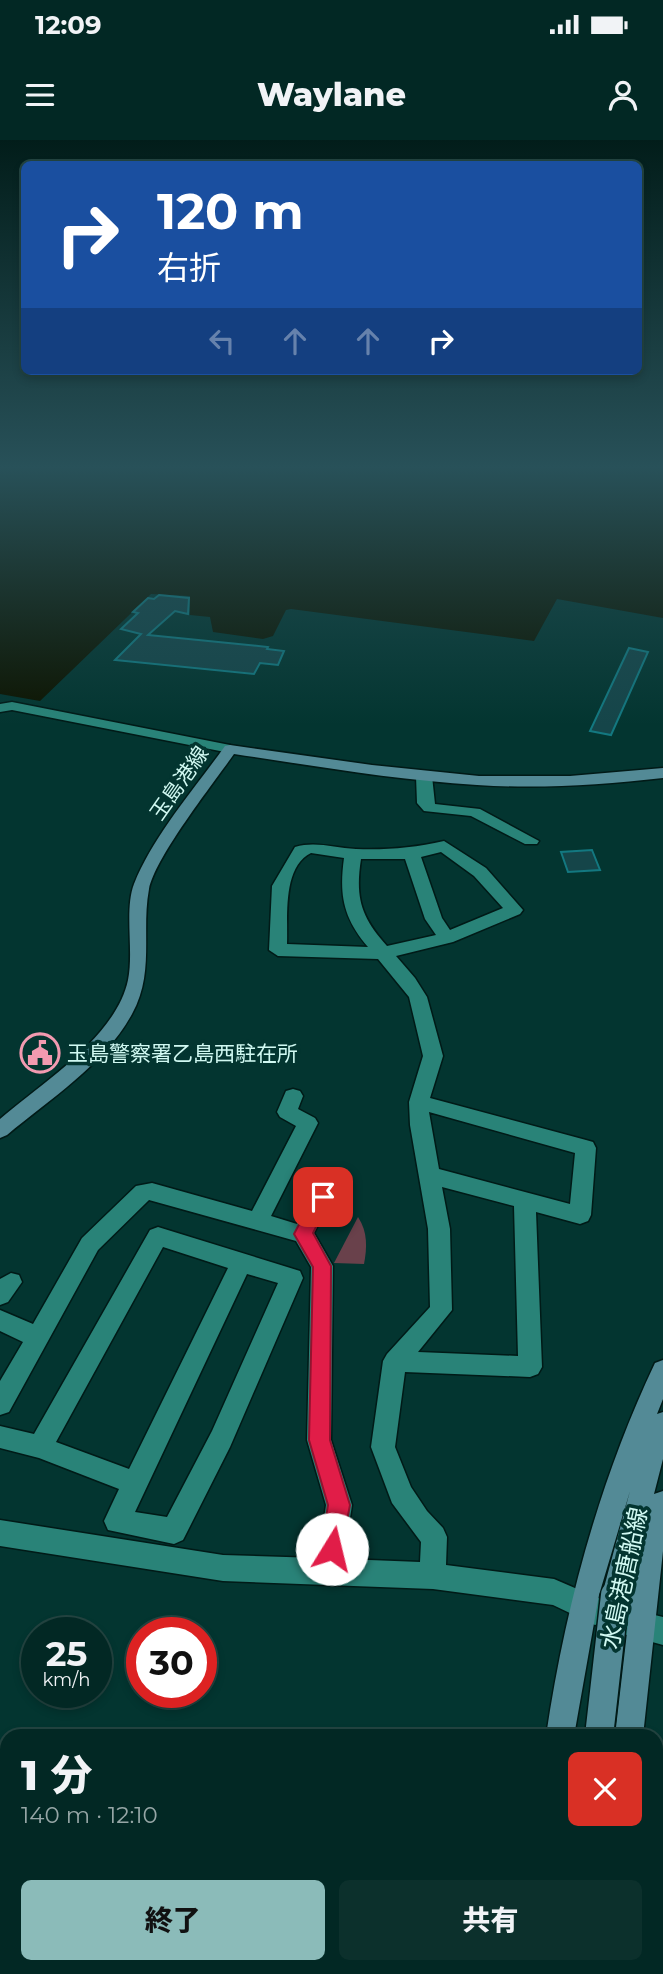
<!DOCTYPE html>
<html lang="ja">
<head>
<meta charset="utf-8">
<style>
	body { margin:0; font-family:Montserrat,"Noto Sans JP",sans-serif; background:#0c302c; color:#f1f3f6; height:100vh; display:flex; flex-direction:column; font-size:26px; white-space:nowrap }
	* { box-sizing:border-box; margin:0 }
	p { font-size:23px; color:#96a6a6 }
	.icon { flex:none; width:38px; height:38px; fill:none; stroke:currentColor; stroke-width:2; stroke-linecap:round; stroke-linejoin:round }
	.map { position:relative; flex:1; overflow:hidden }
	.panel { position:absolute; left:0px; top:1589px; width:663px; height:245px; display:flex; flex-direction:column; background:#022824; border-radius:21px 21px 0 0; box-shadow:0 4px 10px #0003,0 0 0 2px #234441 }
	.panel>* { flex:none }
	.top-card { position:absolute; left:21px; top:21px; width:621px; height:214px; border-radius:10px; box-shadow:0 4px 10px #0003,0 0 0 2px #234441; background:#1a4fa0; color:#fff; overflow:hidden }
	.speed { position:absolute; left:21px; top:1477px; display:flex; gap:14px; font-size:35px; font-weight:700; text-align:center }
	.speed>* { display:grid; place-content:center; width:91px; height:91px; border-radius:50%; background:#022824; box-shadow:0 4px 10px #0003,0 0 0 2px #234441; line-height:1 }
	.speed small { font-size:18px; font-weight:400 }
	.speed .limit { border:10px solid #d22; background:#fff; color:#111 }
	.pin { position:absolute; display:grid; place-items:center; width:60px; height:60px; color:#fff; margin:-30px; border-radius:14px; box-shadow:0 4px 10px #0006 }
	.me { position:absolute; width:77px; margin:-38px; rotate:9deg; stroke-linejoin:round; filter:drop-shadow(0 0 5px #0008) }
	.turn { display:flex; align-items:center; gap:24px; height:147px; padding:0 21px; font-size:32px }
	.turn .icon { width:91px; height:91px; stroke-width:2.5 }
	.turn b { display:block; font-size:49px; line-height:60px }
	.lanes { display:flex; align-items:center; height:66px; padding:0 21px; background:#0003; justify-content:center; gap:35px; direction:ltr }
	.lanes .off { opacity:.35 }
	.round { display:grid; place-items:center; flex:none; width:74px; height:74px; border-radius:10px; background:#0c302c }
	.summary { display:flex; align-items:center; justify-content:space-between; height:119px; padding:0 21px }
	h1 { font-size:42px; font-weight:800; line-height:52px }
	.primary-button { display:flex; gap:14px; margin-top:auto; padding:14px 21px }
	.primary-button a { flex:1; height:80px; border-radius:10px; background:#8bbbb9; color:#111; font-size:28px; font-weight:800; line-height:80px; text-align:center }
	.primary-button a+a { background:#0c302c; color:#f1f3f6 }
	.status { display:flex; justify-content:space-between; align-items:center; height:49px; padding:0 35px; background:#022824; direction:ltr }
	.status svg { height:19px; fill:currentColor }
	header { display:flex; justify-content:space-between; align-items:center; height:91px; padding:0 21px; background:#022824; font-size:32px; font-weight:800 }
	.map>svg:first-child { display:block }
</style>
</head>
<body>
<div class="status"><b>12:09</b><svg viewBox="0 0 49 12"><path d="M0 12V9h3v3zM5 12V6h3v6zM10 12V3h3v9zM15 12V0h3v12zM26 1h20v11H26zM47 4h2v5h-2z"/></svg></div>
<header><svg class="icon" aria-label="menu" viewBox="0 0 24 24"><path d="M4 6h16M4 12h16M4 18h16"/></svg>Waylane<svg class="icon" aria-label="person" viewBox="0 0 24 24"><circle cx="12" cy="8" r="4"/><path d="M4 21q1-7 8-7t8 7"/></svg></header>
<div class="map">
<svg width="663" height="1834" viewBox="0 0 663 1834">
	<rect width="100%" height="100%" fill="#033530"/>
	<!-- green -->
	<path fill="#69414b" d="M358 1077C368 1092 367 1108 364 1124L334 1123Z"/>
	<!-- water -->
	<polygon fill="#0d1400" points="0,328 663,328 663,478 557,459 534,501 291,469 286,470 273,496 263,499 213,492 210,477 190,475 190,456 151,454 40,561 0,554"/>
	<!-- building -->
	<g fill="#154549" stroke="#137880" stroke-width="2">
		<polygon points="159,455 189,458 188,474 175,471 148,495 268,507 267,509 284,511 278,525 260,523 254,534 115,520 141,494 121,489 138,473 133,472 148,458 154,459"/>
		<polygon points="629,508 648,512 611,595 590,591"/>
		<polygon points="592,710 600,730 568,732 561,712"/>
	</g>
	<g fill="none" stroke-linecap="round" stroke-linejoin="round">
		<!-- minor casing -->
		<g stroke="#011a17" stroke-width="3">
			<g id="minor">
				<polygon points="424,631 432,636 435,664 480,669 539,701 537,704 525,704 471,676 424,671 417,663 416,636"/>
				<path d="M444 701 486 728 523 770 520 774 453 802 396 816 415 838 427 857 443 916 430 958 586 1000 593 1002 596 1008 591 1075 588 1081 580 1084 536 1072 542 1227 538 1234 530 1237 405 1232 395 1307 411 1347 427 1371 443 1388 447 1397 446 1425 554 1439 605 1461 609 1471 605 1481 595 1485 553 1465 433 1449 223 1441 0 1406V1380L223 1415 318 1418 326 1365 307 1300 311 1127 296 1101 149 1060 98 1110 9 1272 0 1275V1241L23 1202 0 1191V1170L33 1184 82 1098 136 1046 152 1043 252 1071 296 986 280 977 277 972 286 951 293 949 300 951 303 956 298 969 315 978 318 983 271 1076 297 1084 325 1032 332 1030 339 1032 342 1038 314 1093 333 1126 331 1300 352 1365 344 1419 420 1422 421 1402 392 1363 371 1307 383 1221 387 1214 430 1167 428 1089 410 985 409 962 423 916 409 857 378 819 278 816 269 810 272 746 295 707C316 701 334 708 356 709 386 710 414 708 444 701ZM441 712 474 736 503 768 450 790 442 778 421 717ZM311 713 344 718C339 755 343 778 368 807L287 804C288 778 282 727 311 713ZM361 719H405L425 779 436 795 387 806C361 777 355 758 361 719ZM429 972 575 1013 570 1064 439 1029ZM442 1047 514 1066 518 1216 418 1212 452 1170 450 1089Z"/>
				<path d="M158 1087 300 1131 303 1138 230 1307 183 1400 174 1404 108 1390 104 1381 119 1349 39 1318 0 1308V1286L34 1294 150 1090ZM163 1107 228 1128 129 1329 56 1302ZM247 1134 278 1143 212 1291 167 1377 135 1372Z"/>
				<polygon points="11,1133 19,1135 22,1142 8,1162 0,1165 0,1139"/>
				<polygon points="630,1469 663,1477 663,1505 620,1493 616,1483 620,1473"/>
				<rect x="0" y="1791" width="7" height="32"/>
				<polygon points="149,1827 194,1827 197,1834 152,1834"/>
				<polygon points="250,1827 294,1827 291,1834 247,1834"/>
				<polygon points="353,1827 385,1827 388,1834 356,1834"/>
			</g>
		</g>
		<!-- tertiary casing -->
		<g stroke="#011a17" stroke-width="3">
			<polygon id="tertiary" points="12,562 230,605 237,609 230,613 12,570 0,572 0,564"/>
		</g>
		<!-- secondary casing -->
		<g stroke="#011a17" stroke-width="3">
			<g id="secondary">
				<path d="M230 605 372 625 479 636H570L663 628V638C601 645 539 649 477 645 395 640 315 626 234 614 213 644 156 716 149 749 141 792 155 832 132 874 105 924 50 959 7 995L0 998V979C42 943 116 897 128 840 134 811 124 770 134 744 153 696 195 648 225 606Z"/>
				<path d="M663 1220V1259L657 1274 663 1272V1319L654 1354 663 1351V1411L643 1596H615L634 1432 624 1464 615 1468 606 1464 602 1455 630 1351 599 1455 574 1596H546C565 1468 599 1341 655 1223Z"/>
				<rect x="537" y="1827" width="32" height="7"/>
				<rect x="579" y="1827" width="57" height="7"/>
			</g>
		</g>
		<!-- minor -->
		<use href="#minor" fill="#298378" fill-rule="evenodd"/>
		<!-- tertiary -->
		<use href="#tertiary" fill="#298378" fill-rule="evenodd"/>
		<!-- secondary -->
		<use href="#secondary" fill="#538a96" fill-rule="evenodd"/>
		<!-- secondary-bridge casing -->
		<g stroke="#011a17" stroke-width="31" stroke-linecap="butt">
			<polyline id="secondary-bridge" points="599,1596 615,1455"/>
		</g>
		<!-- secondary-bridge -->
		<use href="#secondary-bridge" stroke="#538a96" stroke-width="28"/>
	</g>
	<!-- sky -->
	<linearGradient id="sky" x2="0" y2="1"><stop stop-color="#021d1a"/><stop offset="0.56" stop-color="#285159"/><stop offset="1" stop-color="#285159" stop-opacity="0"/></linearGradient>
	<rect width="663" height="585" fill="url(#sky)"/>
	<!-- route -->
	<polygon fill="#e11d48" stroke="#92132f" stroke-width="2" points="323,1050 329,1052 331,1057 313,1093 331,1126 330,1300 350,1365 340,1417 332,1420 325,1417 321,1409 328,1365 309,1300 313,1127 294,1094 316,1052"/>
	<!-- icons -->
	<defs>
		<g id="civic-ring" transform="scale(2.0125)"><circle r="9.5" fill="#033530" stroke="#f29ab0" stroke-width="1.5"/><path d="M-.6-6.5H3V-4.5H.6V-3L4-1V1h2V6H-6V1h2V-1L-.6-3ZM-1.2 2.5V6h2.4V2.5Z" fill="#f29ab0"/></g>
	</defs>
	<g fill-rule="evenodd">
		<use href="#civic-ring" x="40" y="913"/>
	</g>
	<g text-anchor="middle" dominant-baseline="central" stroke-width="7" stroke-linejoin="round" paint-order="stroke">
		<!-- street labels -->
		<g font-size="21" fill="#d1f9f2" stroke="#033530">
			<text transform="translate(179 643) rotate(-55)">玉島港線</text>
		</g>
		<!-- poi labels -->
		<g font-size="21" fill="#d1f9f2" stroke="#033530" text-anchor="start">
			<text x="67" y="913">玉島警察署乙島西駐在所</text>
		</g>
		<!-- near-street labels -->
		<g font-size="24" fill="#d1f9f2" stroke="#033530">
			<text transform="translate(624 1438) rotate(-78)">水島港唐船線</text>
		</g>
	</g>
</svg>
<div class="speed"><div>25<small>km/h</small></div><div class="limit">30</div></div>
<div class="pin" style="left:323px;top:1057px;background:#d93025"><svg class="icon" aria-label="arrive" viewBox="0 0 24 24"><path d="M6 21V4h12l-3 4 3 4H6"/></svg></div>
<svg class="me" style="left:332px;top:1409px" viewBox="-20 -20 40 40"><circle r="19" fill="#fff"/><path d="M0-13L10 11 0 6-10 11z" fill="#e11d48"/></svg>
<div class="top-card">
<div class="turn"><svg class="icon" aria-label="right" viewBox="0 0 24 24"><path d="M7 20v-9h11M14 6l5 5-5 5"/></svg><div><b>120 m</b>右折</div></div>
<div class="lanes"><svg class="icon off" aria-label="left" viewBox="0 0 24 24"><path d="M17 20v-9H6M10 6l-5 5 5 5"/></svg><svg class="icon off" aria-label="ahead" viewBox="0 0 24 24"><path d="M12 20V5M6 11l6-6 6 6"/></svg><svg class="icon off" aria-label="ahead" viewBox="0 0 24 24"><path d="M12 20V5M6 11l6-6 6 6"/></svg><svg class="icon" aria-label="right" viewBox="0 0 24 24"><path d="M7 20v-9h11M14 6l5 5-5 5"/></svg></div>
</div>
<section class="panel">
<div class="summary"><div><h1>1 分</h1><p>140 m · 12:10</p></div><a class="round" style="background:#d93025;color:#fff"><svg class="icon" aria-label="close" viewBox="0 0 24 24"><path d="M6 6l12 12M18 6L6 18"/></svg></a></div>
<div class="primary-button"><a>終了</a><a>共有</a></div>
</section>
</div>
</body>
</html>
